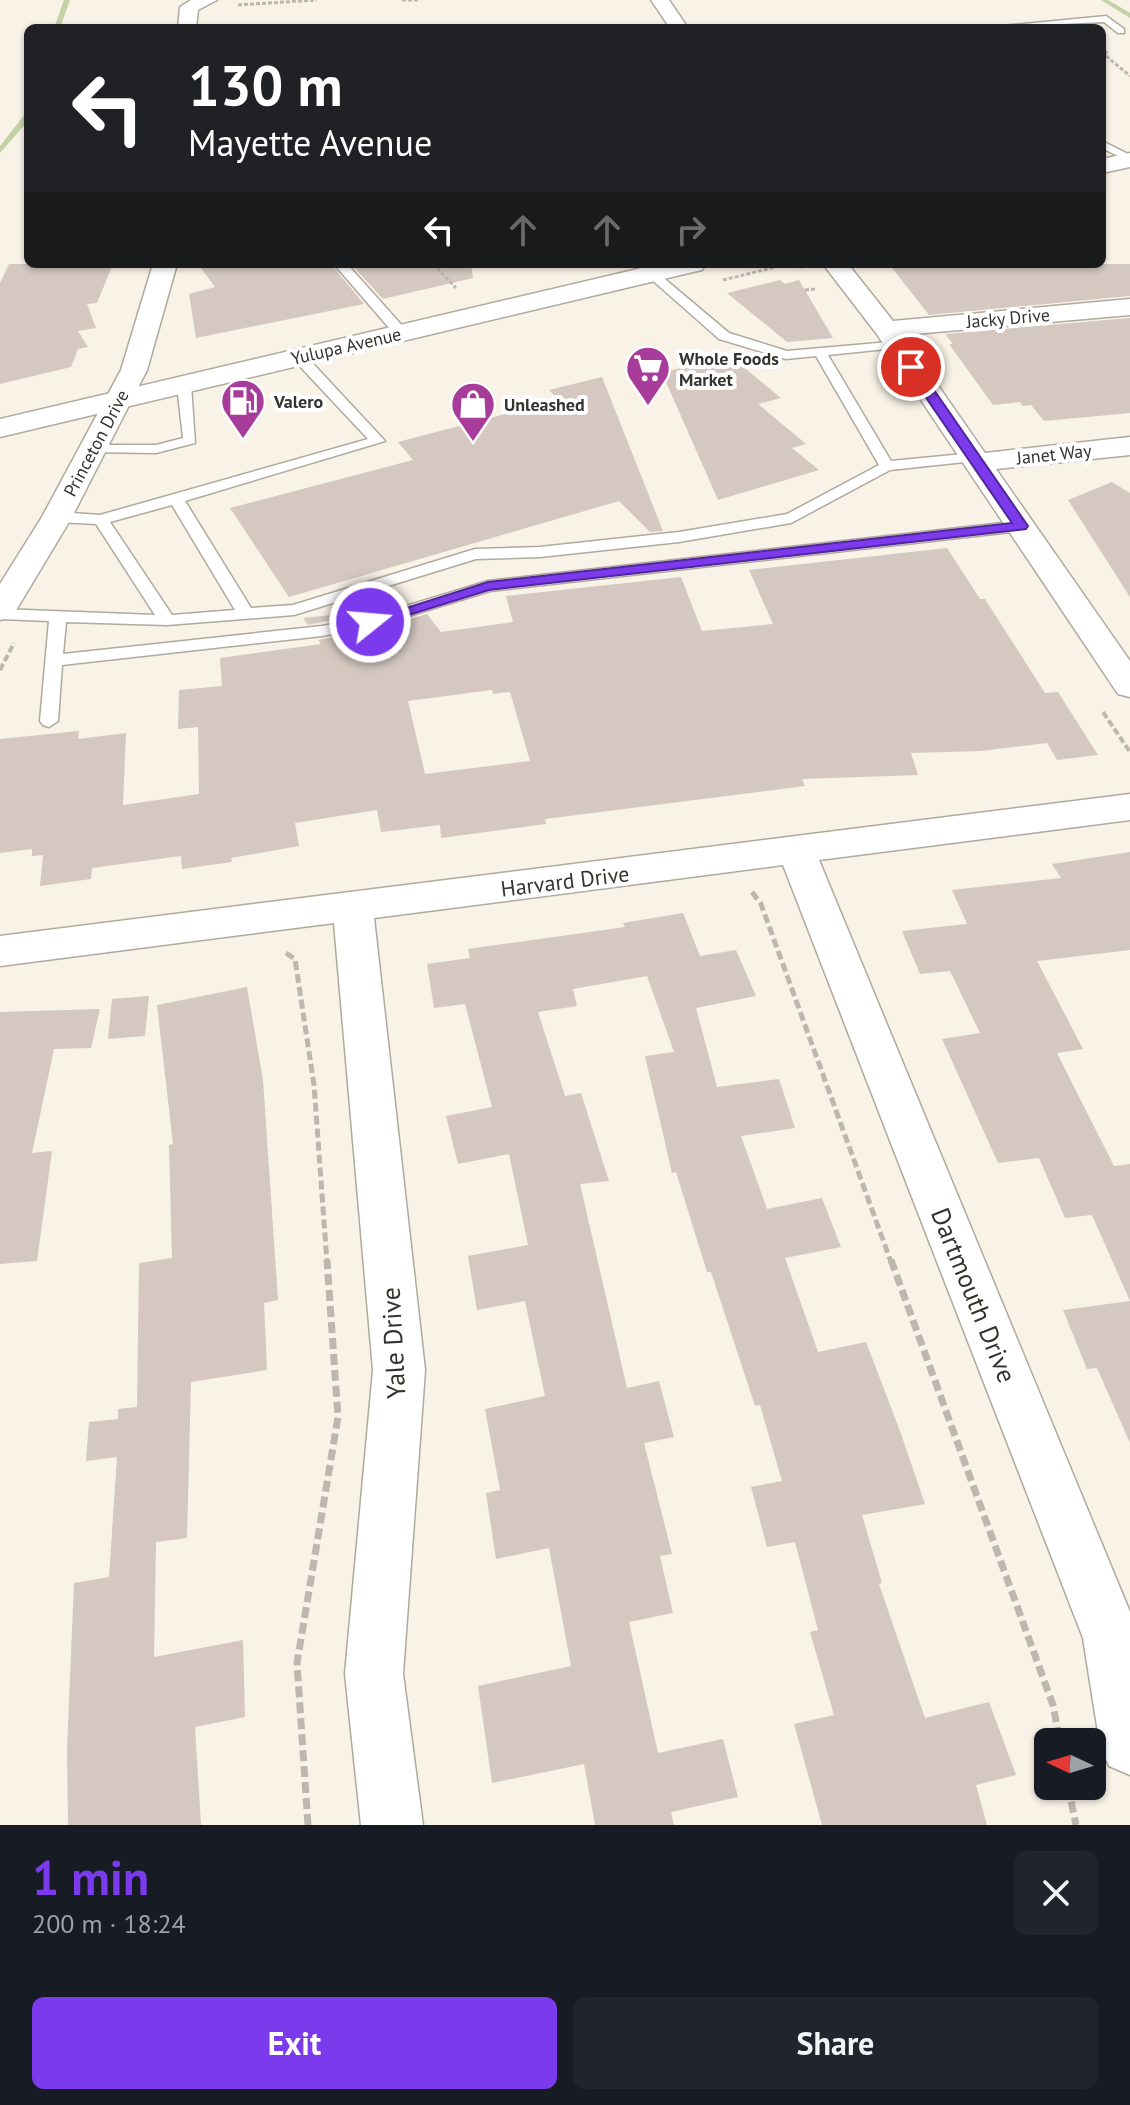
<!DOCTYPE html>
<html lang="en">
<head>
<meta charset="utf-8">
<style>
	body { margin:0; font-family:"PT Sans",sans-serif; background:#20242c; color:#f1f3f6; height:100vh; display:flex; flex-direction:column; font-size:30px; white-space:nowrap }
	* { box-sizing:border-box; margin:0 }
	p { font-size:26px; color:#9ea1a6 }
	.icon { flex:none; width:44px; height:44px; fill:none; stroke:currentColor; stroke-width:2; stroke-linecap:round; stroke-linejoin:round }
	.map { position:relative; height:1825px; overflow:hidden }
	.side { display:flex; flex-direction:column; background:#171b24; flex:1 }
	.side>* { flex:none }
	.top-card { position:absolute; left:24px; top:24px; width:1082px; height:244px; border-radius:12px; box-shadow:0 2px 6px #0004; background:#202124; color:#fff; overflow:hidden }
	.needle { width:52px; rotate:274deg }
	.buttons { position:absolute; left:1034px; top:1728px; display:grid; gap:16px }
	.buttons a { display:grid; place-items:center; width:72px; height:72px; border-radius:12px; background:#171b24; box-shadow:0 2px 6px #0004; font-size:40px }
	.pin { position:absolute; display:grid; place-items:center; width:68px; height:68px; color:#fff; margin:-34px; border:4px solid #fff; border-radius:50%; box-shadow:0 2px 8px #0007 }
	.me { position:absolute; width:88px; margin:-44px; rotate:73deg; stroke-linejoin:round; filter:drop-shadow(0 0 6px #0008) }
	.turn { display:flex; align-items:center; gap:28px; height:168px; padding:0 32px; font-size:36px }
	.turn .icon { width:104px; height:104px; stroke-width:2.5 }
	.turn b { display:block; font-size:56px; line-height:68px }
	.lanes { display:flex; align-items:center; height:76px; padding:0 32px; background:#0003; justify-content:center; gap:40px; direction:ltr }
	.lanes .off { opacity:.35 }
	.round { display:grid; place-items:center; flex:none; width:84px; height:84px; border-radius:12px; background:#20242c }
	.overview { display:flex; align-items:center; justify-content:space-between; height:136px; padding:0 32px }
	h1 { font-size:48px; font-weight:800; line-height:60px; color:#7c3aed }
	.cta { display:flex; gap:16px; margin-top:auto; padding:16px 32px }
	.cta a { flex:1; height:92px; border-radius:12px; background:#7c3aed; color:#fff; font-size:32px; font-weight:800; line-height:92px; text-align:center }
	.cta a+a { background:#20242c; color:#f1f3f6 }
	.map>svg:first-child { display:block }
</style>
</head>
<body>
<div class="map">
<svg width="1130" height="1825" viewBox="0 0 1130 1825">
	<rect width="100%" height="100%" fill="#f9f2e7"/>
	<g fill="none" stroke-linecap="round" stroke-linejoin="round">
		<!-- stream -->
		<g fill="#c2d2a5" fill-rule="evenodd">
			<polygon points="64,0 70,0 60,28 54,28"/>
			<polygon points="1101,0 1108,0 1130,13 1130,18"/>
			<polygon points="25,114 28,114 28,121 0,153 0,146"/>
		</g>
	</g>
	<!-- building -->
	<g fill="#d4c8c0" fill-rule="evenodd">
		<polygon points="9,264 113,264 97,303 87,304 96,328 78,331 88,347 78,349 71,367 0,384 0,283"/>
		<polygon points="198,264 331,264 364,304 196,338 189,294 215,287"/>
		<polygon points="351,264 471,264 473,278 383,299"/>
		<polygon points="889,264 1130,264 1130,296 929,315"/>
		<polygon points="780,280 785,284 799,280 833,338 787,342 727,293"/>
		<polygon points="1130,318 1130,413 1044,421 1031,405 1023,406 1020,402 993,405 949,344 953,344 945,334"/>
		<polygon points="729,355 781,398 758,404 806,444 792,448 819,470 718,500 662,373"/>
		<polygon points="602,377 663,531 650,532 619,501 289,597 230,508 413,460 398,442 559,400 549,390"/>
		<polygon points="1112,482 1130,493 1130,597 1068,500"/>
		<path d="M947 548 980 599H985L1045 693 1058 692 1098 755 1057 760 1047 743 981 751 911 753 918 775 802 779 805 786 545 819 546 824 441 838 440 825 381 832 377 810 295 823 299 846 231 858 232 862 182 869 181 856 92 868 91 879 40 886 43 855 32 856V849L0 853V739L79 731 78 739 126 733 123 805 199 794 198 727 178 729 179 690 222 686 220 658 321 644 318 640 377 629 427 614 441 632 513 622 506 596 681 577 702 631 773 624 749 570ZM492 690 493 694 510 692 530 761 425 774 408 701Z"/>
		<polygon points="387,609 308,625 303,618"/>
		<polygon points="1130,852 1130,950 1037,961 1083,1049 1057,1053 1114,1166 1130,1164 1130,1301 1092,1215 1065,1218 1039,1158 998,1163 942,1039 980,1033 950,971 920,974 902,931 967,924 952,890 1061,878 1052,864"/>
		<polygon points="683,913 700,956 736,950 756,996 696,1008 717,1087 779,1079 795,1128 741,1136 767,1209 822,1198 841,1247 785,1258 818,1352 866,1342 900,1431 925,1504 862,1515 882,1583 879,1584 925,1718 989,1702 1016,1775 976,1785 987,1825 822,1825 794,1724 834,1715 810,1632 818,1630 795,1542 767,1547 751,1487 782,1481 760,1405 755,1406 711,1272 707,1272 676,1172 672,1173 645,1056 674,1052 647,976 573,989 577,1006 538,1012 565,1096 581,1093 609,1181 580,1184 627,1388 659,1381 674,1437 644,1443 672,1554 660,1556 673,1613 629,1622 658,1753 723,1739 738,1797 671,1812 674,1825 595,1825 584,1764 492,1783 478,1686 571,1666 549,1548 496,1559 486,1493 500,1490 485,1409 545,1396 525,1301 477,1310 468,1256 528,1245 509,1154 458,1164 446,1116 492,1107 465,1004 434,1008 427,964 470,958 468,949 625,927 623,923"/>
		<polygon points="247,987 263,1080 278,1300 264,1303 267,1370 191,1382 187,1538 156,1542 154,1657 243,1640 245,1717 195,1727 201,1825 68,1825 67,1748 74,1583 109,1577 117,1457 86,1461 89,1422 118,1419 118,1409 137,1407 139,1263 172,1258 169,1145 173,1144 157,1005"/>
		<polygon points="149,996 145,1036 108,1039 112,999"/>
		<polygon points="100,1009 91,1048 54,1049 32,1153 52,1151 37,1261 0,1264 0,1012"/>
		<polygon points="1130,1301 1130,1443 1097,1368 1087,1369 1063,1310"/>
	</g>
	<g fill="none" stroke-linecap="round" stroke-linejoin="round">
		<!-- lane casing -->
		<g stroke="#b0a99e" stroke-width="3">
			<g id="lane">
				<polygon points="1106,16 1124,29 1124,33 1118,33 1104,22 981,28"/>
				<polygon points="1102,141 1130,155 1130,162 1102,148"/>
				<polygon points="334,264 347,264 406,330 406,336 396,336"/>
				<path d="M634 264H647L729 333 787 351 901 341V347L896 348 828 355 891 461 974 453 981 457 974 461 890 470 791 523 679 542 540 557 476 559 294 615 167 625 66 622 63 654 322 626 367 618 488 581 1021 521 1029 526 1021 531 490 591 376 626 322 636 62 665 58 721 49 727 43 725 40 721 49 621 0 619V609L155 615 96 524 57 522 49 517 57 512 100 515 368 439 294 360V354H304L385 441 185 501 251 608 293 605 475 549 540 547 679 532 787 514 879 465 816 356 786 359 719 339ZM172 505 235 610 172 615 110 522Z"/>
				<polygon points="184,381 191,385 195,443 156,453 88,452 86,449 93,445 156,445 183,438 177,385"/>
			</g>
		</g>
		<!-- street casing -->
		<g stroke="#b0a99e" stroke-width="3">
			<g id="street">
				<polygon points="191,0 217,0 198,10 196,28 178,28 180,7"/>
				<polygon points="651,0 669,0 688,28 670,28"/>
				<polygon points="153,264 177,264 147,370 72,517 12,617 0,620 0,584 42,517 121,370"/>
				<polygon points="823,264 848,264 893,321 1130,299 1130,315 903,335 985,453 1130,437 1130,455 996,469 1130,661 1130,697 1118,694 876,333"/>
				<polygon points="1130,794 1130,820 819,860 1130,1612 1130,1775 1109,1766 1100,1745 1083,1638 783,865 374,918 425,1370 403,1674 423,1825 361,1825 345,1674 373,1370 334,923 0,966 0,936"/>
			</g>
		</g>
		<!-- secondary casing -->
		<g stroke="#b0a99e" stroke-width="3">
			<g id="secondary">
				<polygon points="1130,153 1130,167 1102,173 1102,159"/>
				<polygon points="659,264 706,264 702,270 693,272 0,437 0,419"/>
			</g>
		</g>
		<!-- path-far3 -->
		<g stroke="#bdb7af" stroke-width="3" stroke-dasharray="4 2" stroke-linecap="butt">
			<polyline points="402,0 418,0"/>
			<polyline points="238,5 317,0"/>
			<polyline points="1107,51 1105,55 1130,76"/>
			<polyline points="433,264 456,288"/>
			<polyline points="723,280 780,266 803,267"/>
			<polyline points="805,290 816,289"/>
		</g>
		<!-- path-far2 -->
		<g stroke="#bdb7af" stroke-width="4" stroke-dasharray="7 3" stroke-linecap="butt">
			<polyline points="0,670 14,643"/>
			<polyline points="1103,712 1130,752"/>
		</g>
		<!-- path-far1 -->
		<g stroke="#bdb7af" stroke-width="5" stroke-dasharray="9 4" stroke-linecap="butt">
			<polyline points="752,892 761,904 891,1262"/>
			<polyline points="286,953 295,959 314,1085 327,1262"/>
		</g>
		<!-- path -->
		<g stroke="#bdb7af" stroke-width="7" stroke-dasharray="11 5" stroke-linecap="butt">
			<polyline points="891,1260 1053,1705 1060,1742"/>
			<polyline points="1068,1786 1076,1825"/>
			<polyline points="308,1825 297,1663 338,1417 327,1260"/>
		</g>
		<!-- lane -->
		<use href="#lane" fill="#fff" fill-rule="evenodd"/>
		<!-- street -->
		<use href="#street" fill="#fff" fill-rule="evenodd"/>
		<!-- secondary -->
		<use href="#secondary" fill="#fff" fill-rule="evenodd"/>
	</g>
	<!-- route -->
	<polygon fill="#7c3aed" stroke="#51269a" stroke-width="2" points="907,364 916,364 1028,526 1026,529 489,590 370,627 362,622 488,582 1012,523 905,367"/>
	<!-- icons -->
	<defs>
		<g id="supermarket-pin" transform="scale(2.3)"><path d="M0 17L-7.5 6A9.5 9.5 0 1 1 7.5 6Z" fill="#a83c9b" stroke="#fff"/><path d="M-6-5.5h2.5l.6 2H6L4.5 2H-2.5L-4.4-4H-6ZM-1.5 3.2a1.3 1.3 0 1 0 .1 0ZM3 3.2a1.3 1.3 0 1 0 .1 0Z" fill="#fff"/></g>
		<g id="fuel-pin" transform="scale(2.3)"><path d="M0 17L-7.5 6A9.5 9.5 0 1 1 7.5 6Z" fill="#a83c9b" stroke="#fff"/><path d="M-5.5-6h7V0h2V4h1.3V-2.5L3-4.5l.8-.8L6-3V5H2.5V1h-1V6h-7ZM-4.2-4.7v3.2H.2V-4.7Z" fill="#fff"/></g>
		<g id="shop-pin" transform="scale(2.3)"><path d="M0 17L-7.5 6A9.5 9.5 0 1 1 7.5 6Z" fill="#a83c9b" stroke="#fff"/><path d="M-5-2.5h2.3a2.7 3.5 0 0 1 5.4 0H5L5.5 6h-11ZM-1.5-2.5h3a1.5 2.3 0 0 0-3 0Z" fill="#fff"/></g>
	</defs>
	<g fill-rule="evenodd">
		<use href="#supermarket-pin" x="648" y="368"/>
		<use href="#fuel-pin" x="243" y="401"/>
		<use href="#shop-pin" x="473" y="404"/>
	</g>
	<g text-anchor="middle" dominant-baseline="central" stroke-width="8" stroke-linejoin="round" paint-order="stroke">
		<!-- far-street labels -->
		<g font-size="18" fill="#36332f" stroke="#fff">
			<text transform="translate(1008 318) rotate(-5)">Jacky Drive</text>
			<text transform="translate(346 346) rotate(-13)">Yulupa Avenue</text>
			<text transform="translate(96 443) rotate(-62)">Princeton Drive</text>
			<text transform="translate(1054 454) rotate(-6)">Janet Way</text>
		</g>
		<!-- far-poi labels -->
		<g font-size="18" font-weight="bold" fill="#36332f" stroke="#fff" text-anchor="start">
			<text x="679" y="358">Whole Foods<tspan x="679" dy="21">Market</tspan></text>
			<text x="274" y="401">Valero</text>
			<text x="504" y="404">Unleashed</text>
		</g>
		<!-- street labels -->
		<g font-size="22" fill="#36332f" stroke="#fff">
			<text transform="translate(565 881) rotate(-7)">Harvard Drive</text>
		</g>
		<!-- near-street labels -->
		<g font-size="26" fill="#36332f" stroke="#fff">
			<text transform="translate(974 1295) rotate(68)">Dartmouth Drive</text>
			<text transform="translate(393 1343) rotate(-93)">Yale Drive</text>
		</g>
	</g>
</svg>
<div class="buttons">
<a><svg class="needle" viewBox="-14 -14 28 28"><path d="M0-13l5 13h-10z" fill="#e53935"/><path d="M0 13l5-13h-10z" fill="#9ea1a6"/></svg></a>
</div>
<div class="pin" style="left:911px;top:367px;background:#d93025"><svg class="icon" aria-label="arrive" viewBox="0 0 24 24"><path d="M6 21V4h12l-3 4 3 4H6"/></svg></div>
<svg class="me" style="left:370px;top:622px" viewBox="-20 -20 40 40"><circle r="17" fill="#7c3aed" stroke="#fff" stroke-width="3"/><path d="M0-11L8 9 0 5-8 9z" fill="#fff"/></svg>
<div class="top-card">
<div class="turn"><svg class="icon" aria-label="left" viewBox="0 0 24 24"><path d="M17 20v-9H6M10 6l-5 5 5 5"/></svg><div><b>130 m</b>Mayette Avenue</div></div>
<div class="lanes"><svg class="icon" aria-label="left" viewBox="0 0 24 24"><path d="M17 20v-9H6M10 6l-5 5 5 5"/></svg><svg class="icon off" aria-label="ahead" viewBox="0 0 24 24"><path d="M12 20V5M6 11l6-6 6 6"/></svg><svg class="icon off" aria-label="ahead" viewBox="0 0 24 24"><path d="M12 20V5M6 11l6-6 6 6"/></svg><svg class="icon off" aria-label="right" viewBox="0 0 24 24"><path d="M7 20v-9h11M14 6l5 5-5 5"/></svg></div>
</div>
</div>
<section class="side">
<div class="overview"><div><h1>1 min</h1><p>200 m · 18:24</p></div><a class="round"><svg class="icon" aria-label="close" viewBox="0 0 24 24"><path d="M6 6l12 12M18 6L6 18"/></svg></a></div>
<div class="cta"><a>Exit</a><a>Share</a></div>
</section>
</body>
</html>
